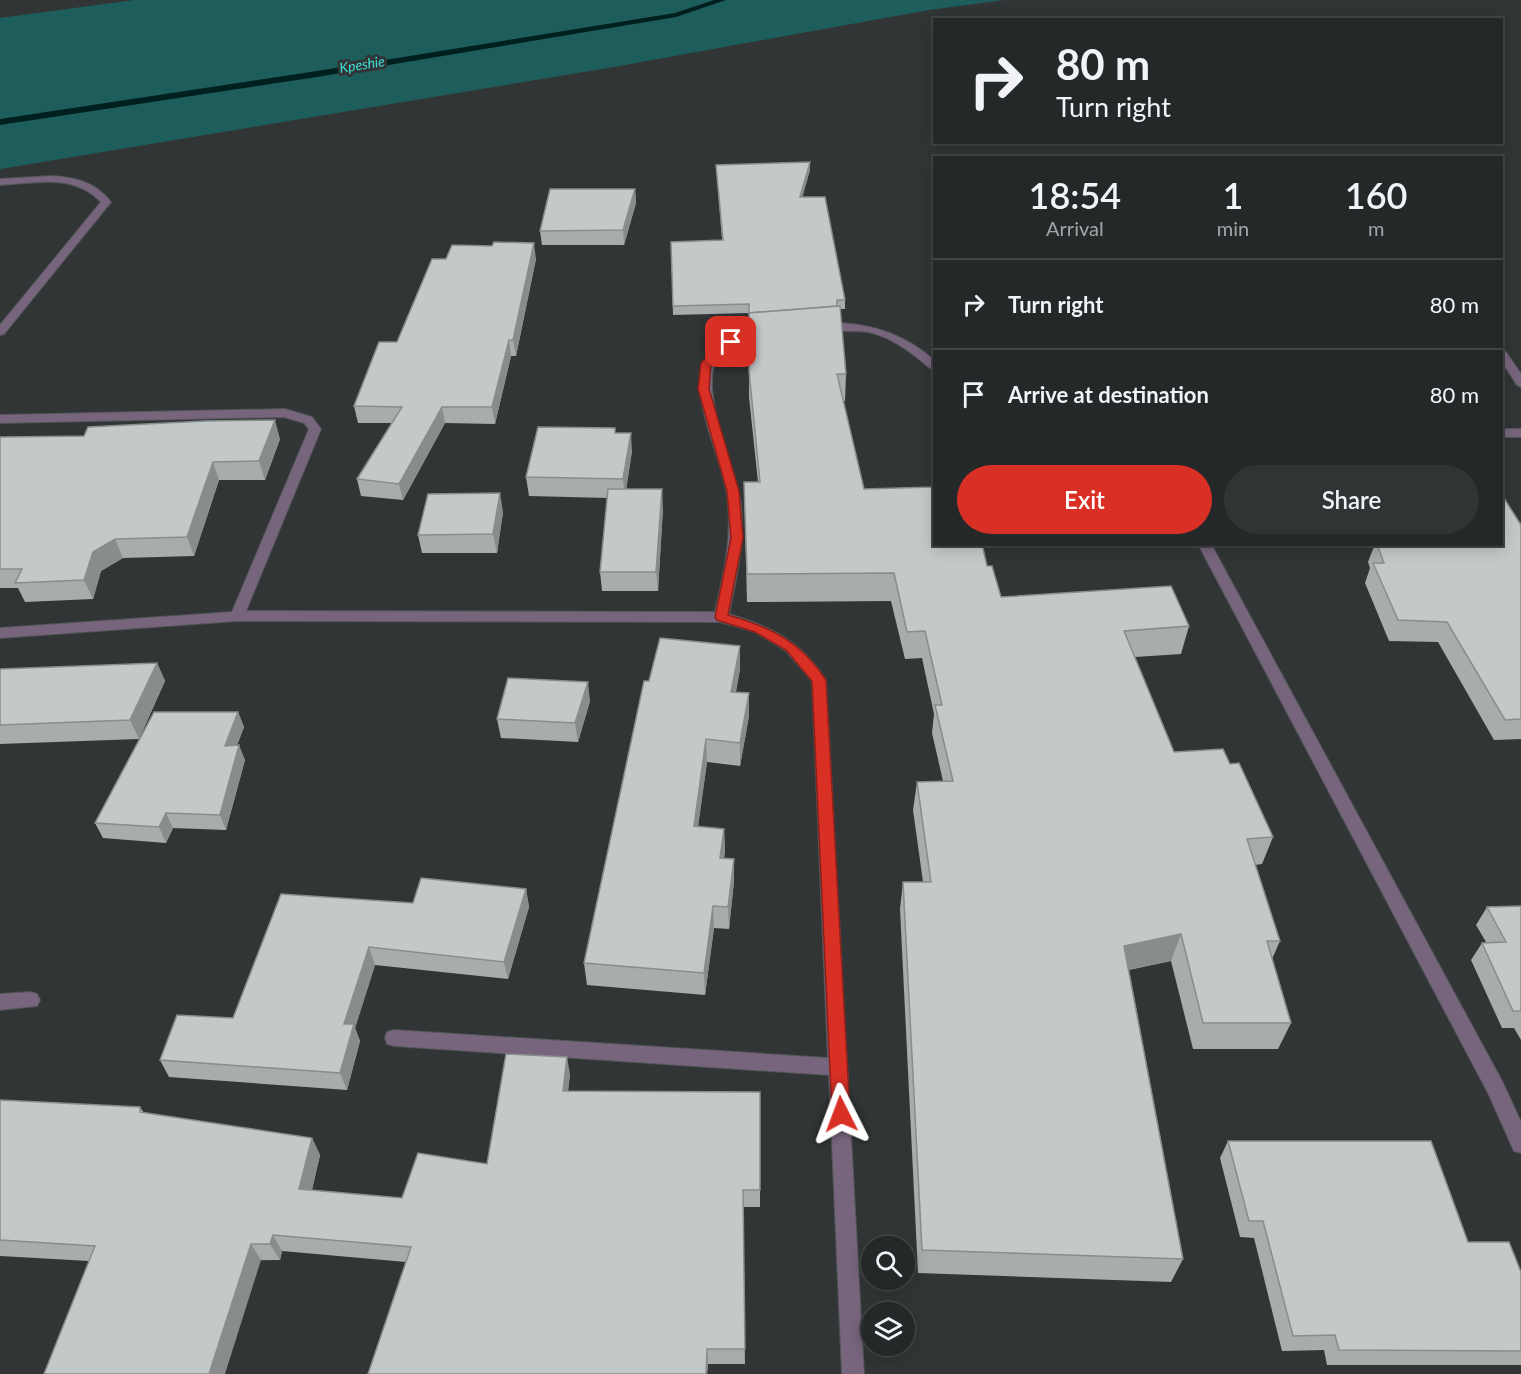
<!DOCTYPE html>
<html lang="en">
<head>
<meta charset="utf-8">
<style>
	body { margin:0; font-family:Lato,sans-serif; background:#313434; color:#f1f3f6; height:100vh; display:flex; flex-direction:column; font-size:22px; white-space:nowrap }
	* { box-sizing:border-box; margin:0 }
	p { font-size:20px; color:#a3a6a8 }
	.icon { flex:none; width:33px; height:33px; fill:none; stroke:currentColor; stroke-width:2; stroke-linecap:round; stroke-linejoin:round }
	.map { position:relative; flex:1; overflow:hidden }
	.drawer { position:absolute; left:933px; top:156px; width:570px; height:390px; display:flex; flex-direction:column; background:#252828; border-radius:0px; box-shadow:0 3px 15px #0003,0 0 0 2px #424445 }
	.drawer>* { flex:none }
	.hud { position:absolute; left:933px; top:18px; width:570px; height:126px; border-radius:0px; box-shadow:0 3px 15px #0003,0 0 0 2px #424445; background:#252828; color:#f1f3f6; overflow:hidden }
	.fabs { position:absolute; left:861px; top:1236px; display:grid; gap:12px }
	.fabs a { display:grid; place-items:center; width:54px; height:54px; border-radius:50%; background:#252828; box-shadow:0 3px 15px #0003,0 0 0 2px #424445; font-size:30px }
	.pin { position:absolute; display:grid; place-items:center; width:51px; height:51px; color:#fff; margin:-26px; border-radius:12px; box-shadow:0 3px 9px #0006 }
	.me { position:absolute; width:66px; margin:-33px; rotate:357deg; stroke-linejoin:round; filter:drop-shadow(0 0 4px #0008) }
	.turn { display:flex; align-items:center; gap:21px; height:126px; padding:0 24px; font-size:27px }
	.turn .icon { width:78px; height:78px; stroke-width:2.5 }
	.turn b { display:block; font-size:42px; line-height:51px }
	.eta { display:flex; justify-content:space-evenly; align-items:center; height:102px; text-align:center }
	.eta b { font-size:36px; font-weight:600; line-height:42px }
	.cta { display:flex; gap:12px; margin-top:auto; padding:12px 24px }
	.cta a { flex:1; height:69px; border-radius:36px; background:#d93025; color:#fff; font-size:24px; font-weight:600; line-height:69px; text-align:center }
	.cta a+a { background:#313434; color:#f1f3f6 }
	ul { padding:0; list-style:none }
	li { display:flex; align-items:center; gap:18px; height:90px; padding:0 24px; border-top:2px solid #424445 }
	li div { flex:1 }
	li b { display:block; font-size:22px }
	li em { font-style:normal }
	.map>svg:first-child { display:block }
</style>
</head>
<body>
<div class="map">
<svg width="1521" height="1374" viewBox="0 0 1521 1374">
	<rect width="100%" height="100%" fill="#313535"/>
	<!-- green -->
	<polygon fill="#1d5e5c" points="134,0 1004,0 929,10 614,67 0,169 0,18"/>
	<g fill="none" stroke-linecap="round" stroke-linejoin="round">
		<!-- stream -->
		<polygon fill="#00201f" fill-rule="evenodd" points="714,0 726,0 676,17 317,77 0,125 0,119 317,71 675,13"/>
		<!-- street casing -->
		<g stroke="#505454" stroke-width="2">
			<g id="street">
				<path d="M51 176C76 177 95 182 111 202L4 334 0 335V325L101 202C73 173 36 183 0 185V179Z"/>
				<path d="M840 323C877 325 906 336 934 360V369L930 368C912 353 893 338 869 332 856 330 825 333 817 327L823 324Z"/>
				<path d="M770 329 776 332 774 334C755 339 738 340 723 352 691 377 738 471 741 505 745 542 736 579 729 614 771 627 802 641 826 680L864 1374H842L829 1075 394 1046 387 1044 385 1038 387 1032 394 1030 828 1058 812 681 786 651 755 632 720 622 237 621 0 638V628L232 612 309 429 304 423 284 417 0 423V415L285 409 312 417 321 429 246 611 715 612C724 573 733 535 727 495 721 449 666 358 734 336 745 332 758 331 770 329Z"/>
				<polygon points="1502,351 1506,352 1521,374 1521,387 1517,385 1502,362"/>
				<rect x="1502" y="429" width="19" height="8"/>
				<polygon points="1198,544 1211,544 1502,1081 1521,1122 1521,1153 1514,1151 1488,1093"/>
				<polygon points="31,992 37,994 40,1000 37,1006 0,1010 0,994"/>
			</g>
		</g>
		<!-- street -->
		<use href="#street" fill="#77647d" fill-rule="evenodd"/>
	</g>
	<!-- wall -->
	<g fill="#a8acac">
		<polygon points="810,162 810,170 802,197 845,300 845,309 840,309 846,374 845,401 843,401 864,489 987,566 1001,597 1189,626 1181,654 1135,657 1174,752 1230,764 1273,837 1262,864 1255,865 1280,941 1272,959 1291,1023 1278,1049 1193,1049 1171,961 1129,970 1183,1259 1171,1282 918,1273 900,909 903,882 923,882 913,810 917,782 943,781 932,733 934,714 922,658 905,659 891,601 747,602 744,482 758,482 749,397 749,313 673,315 671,242 722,240 716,165"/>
		<polygon points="635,189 636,203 624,245 542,245 540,231"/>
		<polygon points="446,259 536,259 516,356 511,356 495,424 445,423 403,500 361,496 357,479 392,423 358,423 354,406 397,342"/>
		<polygon points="615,428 615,433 632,451 626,489 663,508 658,591 602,591 600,572 608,498 529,496 526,477"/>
		<polygon points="0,437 280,439 265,480 219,480 194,556 123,558 101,571 93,599 25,602 18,588 0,588"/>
		<polygon points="503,512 497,553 422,553 418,535"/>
		<polygon points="1521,525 1521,739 1494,740 1438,642 1389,641 1365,583 1370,568 1368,562 1375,544 1502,544"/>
		<polygon points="157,663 165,681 139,739 0,744 0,669"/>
		<polygon points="740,669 736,692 749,716 740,766 707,762 698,826 724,829 725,851 724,858 734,859 734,881 729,929 714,928 705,995 587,985 584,963 649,681"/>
		<polygon points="590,701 578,742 501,738 497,719"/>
		<polygon points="238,712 244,727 237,745 245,760 226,830 173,828 166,843 103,838 95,823"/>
		<polygon points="526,889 529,907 508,979 375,965 355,1028 360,1041 347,1090 169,1077 160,1060 233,1018 413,903"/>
		<polygon points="1521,906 1521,1040 1514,1028 1502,1028 1471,960 1482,943 1486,942 1476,925 1487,907"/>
		<polygon points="570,1074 568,1091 760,1092 760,1207 743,1207 745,1364 708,1364 707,1374 368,1374 406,1262 282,1251 280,1260 89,1261 0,1256 0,1100 140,1107 144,1113 312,1138 320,1155 312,1190 402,1198 487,1164"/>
		<polygon points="1228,1141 1468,1242 1521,1272 1521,1365 1327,1365 1324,1350 1282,1351 1254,1238 1240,1237 1220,1158"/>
	</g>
	<!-- shaded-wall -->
	<g fill="#888c8c">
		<polygon points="810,162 810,170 800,206 800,197"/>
		<polygon points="635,189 636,203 624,245 623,230"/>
		<polygon points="534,243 536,259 516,356 513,340"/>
		<polygon points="509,340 511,356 495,424 492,407"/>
		<polygon points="442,407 445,423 403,500 399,484"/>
		<polygon points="275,420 280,439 265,480 259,461"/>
		<polygon points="631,433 632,451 625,498 623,479"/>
		<polygon points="213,462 219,480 194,556 187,537"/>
		<polygon points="662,489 663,508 658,591 656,572"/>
		<polygon points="500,493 503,512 497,553 493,534"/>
		<polygon points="115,539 123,558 101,571 93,599 84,580 93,552"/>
		<polygon points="740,646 740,669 731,715 731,692"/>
		<polygon points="157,663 165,681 139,739 130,720"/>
		<polygon points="588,682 590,701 578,742 575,723"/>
		<polygon points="749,693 749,716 740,766 740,743"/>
		<polygon points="238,712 244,727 231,761 225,746"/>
		<polygon points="706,739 707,762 695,849 694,826"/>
		<polygon points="239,745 245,760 226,830 220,815"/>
		<polygon points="166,813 173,828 166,843 159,827"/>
		<polygon points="724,829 725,851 721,880 720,858"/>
		<polygon points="734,859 734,881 729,929 728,907"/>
		<polygon points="526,889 529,907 508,979 504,962"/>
		<polygon points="713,906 714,928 705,995 704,973"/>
		<polygon points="1181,934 1171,961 1116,972 1124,946"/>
		<polygon points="369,947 375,965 355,1028 360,1041 347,1090 340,1073 344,1024"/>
		<polygon points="567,1057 570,1074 566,1108 563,1091"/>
		<polygon points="312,1138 320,1155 308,1206 299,1189"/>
		<polygon points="273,1235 282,1251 280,1260 270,1244"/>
		<polygon points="251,1244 261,1260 225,1374 209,1374"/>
		<polygon points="707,1349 708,1364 707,1374 706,1374"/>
	</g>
	<!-- building -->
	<g fill="#c3c8c8" stroke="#888c8c" stroke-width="1.5">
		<polygon points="810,162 800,197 825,197 845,300 837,300 837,306 749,313 749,304 673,306 671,242 723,240 716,165"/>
		<polygon points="550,189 635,189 623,230 540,231"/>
		<polygon points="494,242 534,243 513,340 509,340 492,407 442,407 399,484 357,479 402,407 354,406 379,342 397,342 432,259 446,259 452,245 492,246"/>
		<polygon points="840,306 846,374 837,374 864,489 934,487 934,544 982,544 987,566 992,566 1001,597 1171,586 1189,626 1124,631 1174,752 1223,749 1230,764 1239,763 1273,837 1247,839 1280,941 1267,941 1291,1023 1203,1023 1181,934 1124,946 1183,1259 922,1250 903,882 931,882 917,782 953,781 935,705 942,705 925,631 907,632 894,573 747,574 744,482 760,482 749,371 749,313"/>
		<polygon points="275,420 259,461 213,462 187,537 115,539 93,552 84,580 15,583 22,569 0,569 0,437 84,436 88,427 205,421"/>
		<polygon points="538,427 615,428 615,433 631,433 623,479 526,477"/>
		<polygon points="608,489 662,489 656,572 600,572"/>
		<polygon points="500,493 493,534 418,535 428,494"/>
		<polygon points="1502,495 1521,525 1521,719 1505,720 1447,622 1398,620 1373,563 1384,563 1377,544 1502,544"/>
		<polygon points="660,638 740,646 731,692 749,693 740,743 706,739 694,826 724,829 720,858 734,859 728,907 713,906 704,973 584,963 644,681 649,681"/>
		<polygon points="157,663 130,720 0,725 0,669"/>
		<polygon points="508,678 588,682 575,723 497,719"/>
		<polygon points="154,712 238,712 225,746 239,745 220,815 166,813 159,827 95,823"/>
		<polygon points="421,878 526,889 504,962 369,947 344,1024 354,1024 340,1073 160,1060 177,1015 233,1018 281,894 413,903"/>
		<polygon points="1521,906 1521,1011 1513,1011 1482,943 1506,942 1487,907"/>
		<polygon points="506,1054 567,1057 563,1091 760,1092 760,1190 743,1190 745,1349 707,1349 706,1374 368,1374 411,1247 273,1235 270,1244 251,1244 209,1374 44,1374 95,1246 0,1240 0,1100 140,1107 140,1112 312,1138 299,1189 402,1198 418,1153 487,1164"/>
		<polygon points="1228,1141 1431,1141 1468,1242 1509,1242 1521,1272 1521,1351 1339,1350 1335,1335 1293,1336 1263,1221 1249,1221"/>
	</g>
	<!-- route -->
	<path fill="#d93025" stroke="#8d1f18" stroke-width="1.5" d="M731 339 736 342 722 352 711 364 709 389 739 491 743 538 728 615C770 627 801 641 826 680L850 1114 847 1120 841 1123 834 1120 832 1114 812 681 786 650 755 632 717 620 715 617 731 538 727 491 698 389 701 363 714 348Z"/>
	<g text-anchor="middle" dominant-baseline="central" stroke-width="6" stroke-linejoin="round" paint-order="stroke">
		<!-- far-water labels -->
		<g font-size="14" font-style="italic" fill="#3fdfda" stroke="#313535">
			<text transform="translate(362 64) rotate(-9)">Kpeshie</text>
		</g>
	</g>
</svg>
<div class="fabs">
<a><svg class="icon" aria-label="search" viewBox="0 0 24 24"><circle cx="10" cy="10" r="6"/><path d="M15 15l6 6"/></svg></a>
<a><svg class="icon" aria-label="layers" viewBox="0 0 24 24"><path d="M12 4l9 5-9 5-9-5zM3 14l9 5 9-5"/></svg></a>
</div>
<div class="pin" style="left:731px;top:342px;background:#d93025"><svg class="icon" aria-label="arrive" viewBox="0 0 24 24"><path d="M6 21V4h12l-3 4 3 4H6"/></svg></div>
<svg class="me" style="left:841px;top:1114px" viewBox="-20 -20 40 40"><path d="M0-17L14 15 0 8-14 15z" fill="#d93025" stroke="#fff" stroke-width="4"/></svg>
<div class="hud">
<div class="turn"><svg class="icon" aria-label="right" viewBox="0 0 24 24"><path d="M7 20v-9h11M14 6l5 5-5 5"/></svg><div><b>80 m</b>Turn right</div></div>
</div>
<section class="drawer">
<div class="eta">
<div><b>18:54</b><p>Arrival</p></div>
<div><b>1</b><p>min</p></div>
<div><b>160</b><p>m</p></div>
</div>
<ul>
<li><svg class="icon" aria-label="right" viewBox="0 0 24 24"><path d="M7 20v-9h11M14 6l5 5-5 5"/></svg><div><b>Turn right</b></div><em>80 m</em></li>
<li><svg class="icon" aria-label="arrive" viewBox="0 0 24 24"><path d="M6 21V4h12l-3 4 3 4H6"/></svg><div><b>Arrive at destination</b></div><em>80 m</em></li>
</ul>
<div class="cta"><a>Exit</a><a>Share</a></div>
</section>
</div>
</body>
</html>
